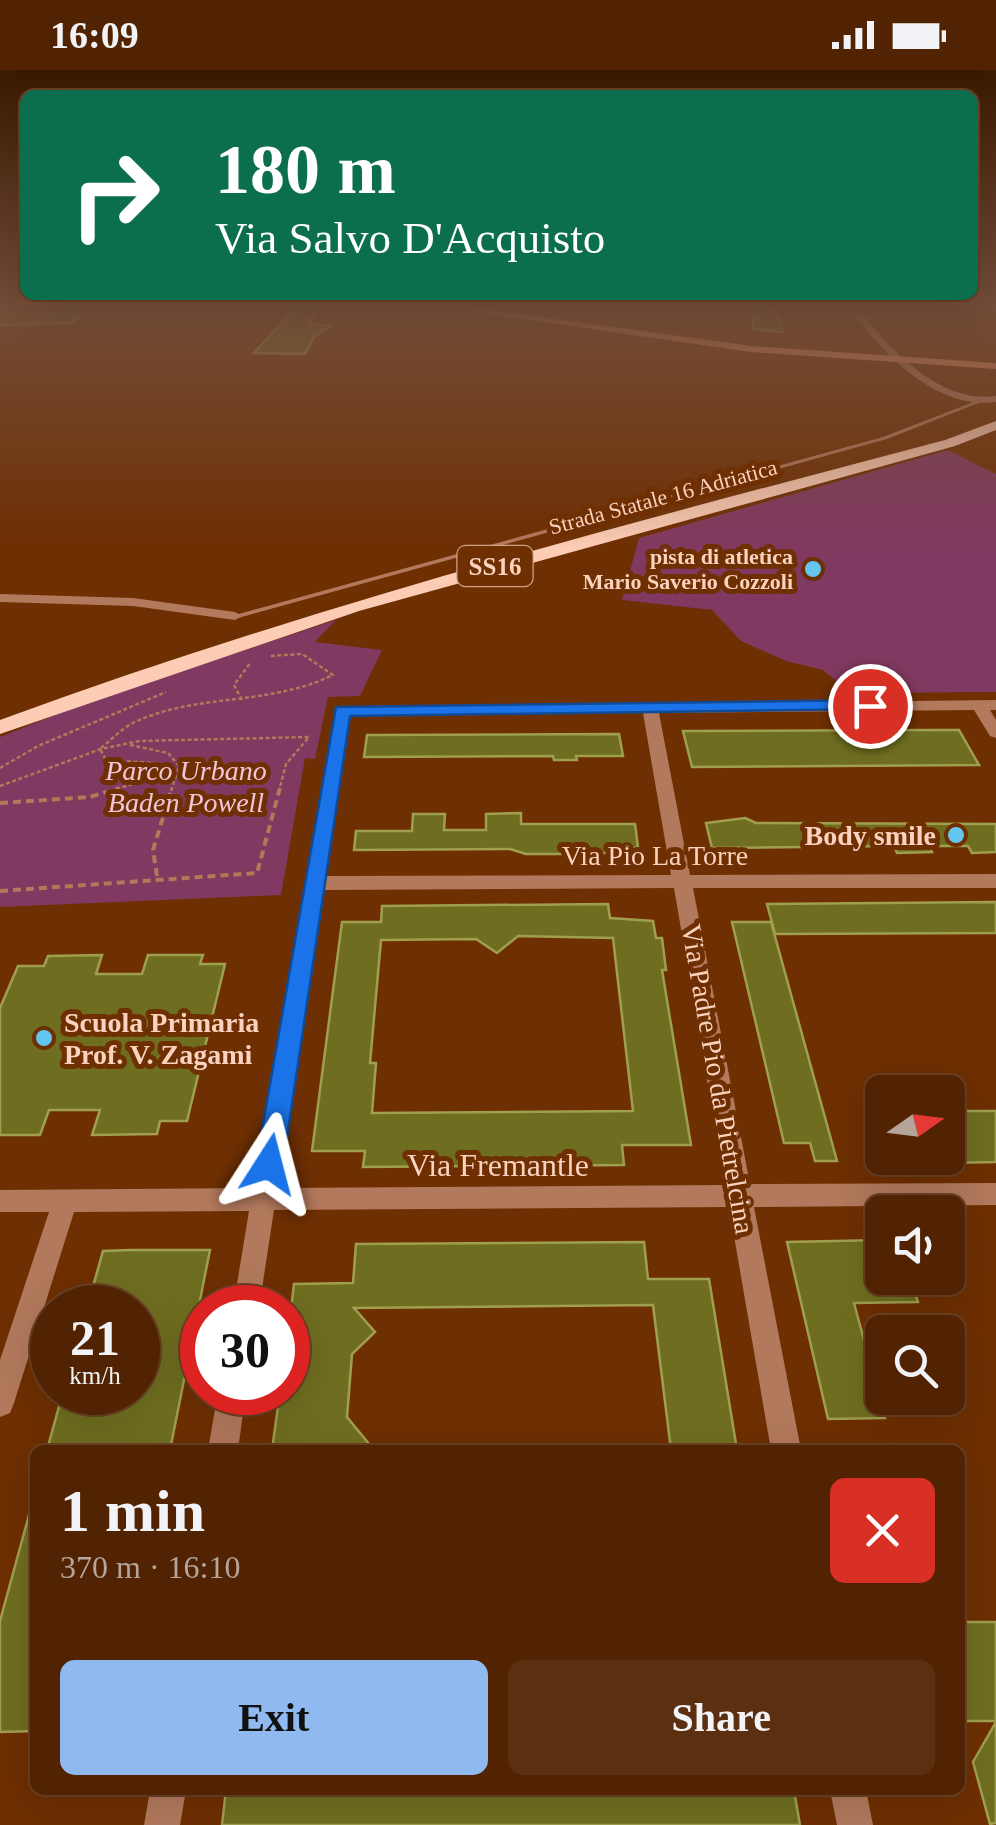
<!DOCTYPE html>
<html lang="en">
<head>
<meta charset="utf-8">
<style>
	body { margin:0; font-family:"Times New Roman",serif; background:#5c2f11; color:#f1f3f6; height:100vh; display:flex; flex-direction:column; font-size:38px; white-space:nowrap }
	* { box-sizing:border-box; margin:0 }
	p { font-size:32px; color:#b5a499 }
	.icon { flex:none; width:55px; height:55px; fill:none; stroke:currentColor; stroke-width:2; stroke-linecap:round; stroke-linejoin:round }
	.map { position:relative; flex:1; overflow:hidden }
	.details { position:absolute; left:30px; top:1375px; width:935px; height:350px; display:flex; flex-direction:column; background:#522302; border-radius:15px; box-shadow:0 10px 40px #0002,0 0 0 2px #684024 }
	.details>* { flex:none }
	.guide { position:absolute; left:20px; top:20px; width:958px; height:210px; border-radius:15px; box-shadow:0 10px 40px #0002,0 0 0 2px #684024; background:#0b6e4f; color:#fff; overflow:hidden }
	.needle { width:65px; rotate:76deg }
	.tools { position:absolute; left:865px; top:1005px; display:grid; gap:20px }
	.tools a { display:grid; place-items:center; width:100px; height:100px; border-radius:15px; background:#522302; box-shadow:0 10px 40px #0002,0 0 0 2px #684024; font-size:50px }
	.speed { position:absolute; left:30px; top:1215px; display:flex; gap:20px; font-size:50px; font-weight:700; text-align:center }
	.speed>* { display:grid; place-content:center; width:130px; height:130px; border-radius:50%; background:#522302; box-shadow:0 10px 40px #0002,0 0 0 2px #684024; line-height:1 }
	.speed small { font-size:25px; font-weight:400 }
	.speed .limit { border:15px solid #d22; background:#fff; color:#111 }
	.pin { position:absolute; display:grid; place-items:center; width:85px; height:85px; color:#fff; margin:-42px; border:5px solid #fff; border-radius:50%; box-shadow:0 2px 10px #0007 }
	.me { position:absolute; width:110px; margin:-55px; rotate:9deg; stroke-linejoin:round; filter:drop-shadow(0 0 8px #0008) }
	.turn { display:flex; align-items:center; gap:35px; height:210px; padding:0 30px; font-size:45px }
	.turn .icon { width:130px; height:130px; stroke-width:2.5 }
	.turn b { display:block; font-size:70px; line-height:85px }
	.round { display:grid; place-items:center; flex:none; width:105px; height:105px; border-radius:15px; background:#5c2f11 }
	.head { display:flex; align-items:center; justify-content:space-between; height:170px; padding:0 30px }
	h1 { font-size:60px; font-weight:800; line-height:75px }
	.action { display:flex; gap:20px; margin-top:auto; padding:20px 30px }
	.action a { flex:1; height:115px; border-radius:15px; background:#90b9f0; color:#111; font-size:40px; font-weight:800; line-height:115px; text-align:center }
	.action a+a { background:#5c2f11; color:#f1f3f6 }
	.status { display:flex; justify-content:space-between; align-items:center; height:70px; padding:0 50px; background:#522302; direction:ltr }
	.status svg { height:28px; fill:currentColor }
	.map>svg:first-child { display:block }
</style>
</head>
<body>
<div class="status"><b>16:09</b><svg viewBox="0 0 49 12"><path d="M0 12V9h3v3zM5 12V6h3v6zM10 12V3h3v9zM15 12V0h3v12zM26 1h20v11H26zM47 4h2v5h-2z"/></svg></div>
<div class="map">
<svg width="996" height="1755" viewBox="0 0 996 1755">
	<rect width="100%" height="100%" fill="#6e2f02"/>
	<!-- green -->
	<g fill="#803960">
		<polygon points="948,380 996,404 996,622 851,623 823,600 786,591 741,571 712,540 622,530 639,468"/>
		<polygon points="336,550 315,572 382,580 360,626 328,627 315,689 305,688 281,825 0,837 0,667 85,633"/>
	</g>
	<!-- building -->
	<g fill="#6f6e20" stroke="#a09f4e" stroke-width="2.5" fill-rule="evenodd">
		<polygon points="91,234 72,253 0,255 0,239 8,235"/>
		<polygon points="753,235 777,240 783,262 753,259"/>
		<polygon points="296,237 322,238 309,253 331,256 315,266 305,284 254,283"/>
		<polygon points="931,660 959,660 979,695 692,697 683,661"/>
		<polygon points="619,664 623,686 576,686 577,690 554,690 553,686 364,687 367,665"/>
		<polygon points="521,743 521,754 635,754 638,777 619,783 588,783 578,778 562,784 526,784 510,779 354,780 356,761 412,761 413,744 445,744 444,760 486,760 486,744"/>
		<polygon points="745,748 756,753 996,754 996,782 972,783 968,776 929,776 932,782 897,783 894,776 712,778 706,753"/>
		<polygon points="996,832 996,863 775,864 767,834"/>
		<path d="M608 834 610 848 653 851 656 868H662L666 900H662L691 1075H622L624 1095 363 1097 365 1081H312L342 852H381L382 836ZM518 866 613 868 633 1041 372 1043 376 993H370L381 870 476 869 497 883Z"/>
		<polygon points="732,852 771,852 837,1091 815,1091 810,1073 784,1073"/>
		<polygon points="102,885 96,904 142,904 148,885 203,885 200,894 225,894 187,1051 160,1051 157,1064 92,1065 100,1040 49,1040 40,1065 0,1065 0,938 18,896 44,896 48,886"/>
		<polygon points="948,1041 996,1041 996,1092 948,1093"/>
		<polygon points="882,1170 882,1208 910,1208 918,1232 854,1233 885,1348 828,1349 787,1172"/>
		<polygon points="644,1172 648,1209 709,1209 737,1380 671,1380 653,1235 354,1238 375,1262 352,1284 347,1347 374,1380 272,1380 280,1322 288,1322 288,1264 294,1214 353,1213 356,1174"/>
		<polygon points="131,1180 210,1180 170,1380 47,1380 63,1322 138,1322 138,1238 87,1238 103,1181"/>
		<polygon points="29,1445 35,1446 35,1661 0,1662 0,1551"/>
		<rect x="960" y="1552" width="36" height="99"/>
		<polygon points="996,1652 996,1753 990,1754 973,1692"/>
		<polygon points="226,1720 794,1720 800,1755 222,1755"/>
	</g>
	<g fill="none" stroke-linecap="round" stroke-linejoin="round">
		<!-- path-far1 -->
		<g stroke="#ae7a59" stroke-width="2.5" stroke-dasharray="4 2.5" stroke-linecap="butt">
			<polyline points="242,630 234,615 251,592"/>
			<polyline points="130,675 168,683 179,696 171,721"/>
			<polyline points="0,698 38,676 166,622"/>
			<polyline points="0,716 101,679 139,671 309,667 286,694 279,721"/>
			<path d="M110 721 152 708 156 693 106 690 100 679C112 669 123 657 137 651 200 623 269 636 333 605L302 584 269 586"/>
		</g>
		<!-- path -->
		<g stroke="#ae7a59" stroke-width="4" stroke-dasharray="8 5" stroke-linecap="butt">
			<polyline points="0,733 90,727 119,718"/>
			<polyline points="157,806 153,780 172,718"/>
			<polyline points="0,821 257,803 280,718"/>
		</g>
		<!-- service -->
		<polygon fill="#b2795c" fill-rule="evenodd" points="976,331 981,332 887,369 238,548 231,546 883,367"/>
		<!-- minor -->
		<g fill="#b2795c" fill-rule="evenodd">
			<path d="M846 233H854C887 276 937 334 996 326V332C933 340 880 280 846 233Z"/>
			<polygon points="0,524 133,528 235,542 242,546 235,550 133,536 0,532"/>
			<path d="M996 630V640H990L996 650V668L990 666 974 640 659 643 690 805 996 804V818H693L750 1114 996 1113V1135L754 1137 801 1380H771L729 1137 274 1140 259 1238H233L249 1141 74 1142 14 1333 10 1343 0 1347V1290L49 1142H0V1120L253 1118 336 638ZM643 643 671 805 325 806 349 646ZM674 818 725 1115 278 1118 323 820Z"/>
			<polygon points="218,1322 246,1322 238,1380 208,1380"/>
			<polygon points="150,1720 186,1720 180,1755 144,1755"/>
			<polygon points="830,1720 866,1720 873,1755 837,1755"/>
		</g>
		<!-- secondary -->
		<polygon fill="#ee9566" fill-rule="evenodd" points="414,233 438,233 751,276 996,293 996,299 751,282"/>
		<!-- trunk -->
		<path fill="#fcccb4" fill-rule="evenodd" d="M996 351V360L955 376 359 541 0 664V650C309 536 627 454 945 370Z"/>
	</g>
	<!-- sky -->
	<linearGradient id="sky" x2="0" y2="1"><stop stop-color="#3c1a01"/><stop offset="0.49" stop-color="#734d39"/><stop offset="1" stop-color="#734d39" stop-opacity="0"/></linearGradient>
	<rect width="996" height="479" fill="url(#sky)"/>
	<!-- route -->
	<polygon fill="#1a73e8" stroke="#114b97" stroke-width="2.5" points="870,630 878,636 876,639 350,646 283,1094 279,1103 269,1106 260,1103 256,1094 336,637"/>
	<!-- markers -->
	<g fill="#64c5ee" stroke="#6e2f02" stroke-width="4">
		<circle cx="813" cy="499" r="10"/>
		<circle cx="956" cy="765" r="10"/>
		<circle cx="44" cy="968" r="10"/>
	</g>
	<g text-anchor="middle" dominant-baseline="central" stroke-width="10" stroke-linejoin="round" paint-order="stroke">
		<!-- far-street labels -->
		<g font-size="22" fill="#fad2bf" stroke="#6e2f02">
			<text transform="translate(663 427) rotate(-15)">Strada Statale 16 Adriatica</text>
		</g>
		<!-- far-poi labels -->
		<g font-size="22" font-weight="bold" fill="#fad2bf" stroke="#6e2f02" text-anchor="end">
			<text x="793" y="486">pista di atletica<tspan x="793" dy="25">Mario Saverio Cozzoli</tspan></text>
		</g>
		<!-- shield labels -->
		<rect fill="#6e2f02" stroke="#d0a186" stroke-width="2.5" x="457.5" y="476" width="75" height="40" rx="8"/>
		<g font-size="25" font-weight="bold" fill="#fad2bf">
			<text x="495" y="496">SS16</text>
		</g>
		<!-- park labels -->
		<g font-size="28" font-style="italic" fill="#f2c3d9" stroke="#6e2f02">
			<text x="186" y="700">Parco Urbano<tspan x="186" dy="32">Baden Powell</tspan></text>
		</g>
		<!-- poi labels -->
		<g font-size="28" font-weight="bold" fill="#fad2bf" stroke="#6e2f02" text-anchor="end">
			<text x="936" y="765">Body smile</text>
			<text x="64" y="952" text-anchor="start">Scuola Primaria<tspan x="64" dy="32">Prof. V. Zagami</tspan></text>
		</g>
		<!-- street labels -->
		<g font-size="28" fill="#fad2bf" stroke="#6e2f02">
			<text x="655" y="785">Via Pio La Torre</text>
			<text transform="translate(718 1009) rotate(80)">Via Padre Pio da Pietrelcina</text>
		</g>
		<!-- near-street labels -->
		<g font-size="32" fill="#fad2bf" stroke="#6e2f02">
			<text x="498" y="1095">Via Fremantle</text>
		</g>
	</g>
</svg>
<div class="tools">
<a><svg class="needle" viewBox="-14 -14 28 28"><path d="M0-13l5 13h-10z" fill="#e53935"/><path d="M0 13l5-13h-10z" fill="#b5a499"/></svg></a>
<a><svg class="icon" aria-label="sound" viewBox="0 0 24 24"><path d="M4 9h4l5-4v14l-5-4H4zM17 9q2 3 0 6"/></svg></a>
<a><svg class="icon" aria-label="search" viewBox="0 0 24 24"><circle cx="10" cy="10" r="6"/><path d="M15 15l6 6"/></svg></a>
</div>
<div class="speed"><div>21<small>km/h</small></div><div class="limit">30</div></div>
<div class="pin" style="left:870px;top:636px;background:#d93025"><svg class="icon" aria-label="arrive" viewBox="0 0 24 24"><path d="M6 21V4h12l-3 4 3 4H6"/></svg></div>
<svg class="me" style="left:269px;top:1094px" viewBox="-20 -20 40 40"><path d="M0-17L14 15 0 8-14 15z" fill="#1a73e8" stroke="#fff" stroke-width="4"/></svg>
<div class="guide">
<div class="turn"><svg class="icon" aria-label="right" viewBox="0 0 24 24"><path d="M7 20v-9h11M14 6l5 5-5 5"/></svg><div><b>180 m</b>Via Salvo D'Acquisto</div></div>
</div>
<section class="details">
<div class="head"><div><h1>1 min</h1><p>370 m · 16:10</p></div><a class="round" style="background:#d93025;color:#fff"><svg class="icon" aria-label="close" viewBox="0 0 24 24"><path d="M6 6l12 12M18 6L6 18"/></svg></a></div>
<div class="action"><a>Exit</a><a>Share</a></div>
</section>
</div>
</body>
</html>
